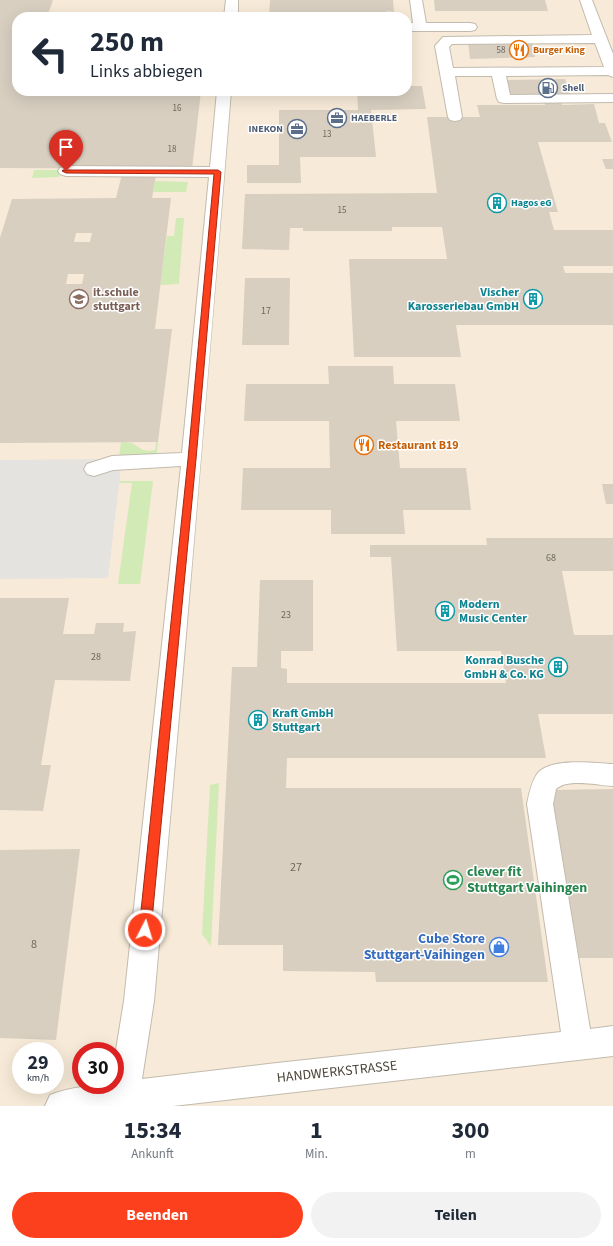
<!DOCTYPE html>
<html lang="de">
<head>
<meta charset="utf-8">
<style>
	body { margin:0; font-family:"Source Sans 3",sans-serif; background:#f2f2f3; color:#1f2937; height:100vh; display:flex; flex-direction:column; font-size:15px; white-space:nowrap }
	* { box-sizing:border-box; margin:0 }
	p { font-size:13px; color:#747a83 }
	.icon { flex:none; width:22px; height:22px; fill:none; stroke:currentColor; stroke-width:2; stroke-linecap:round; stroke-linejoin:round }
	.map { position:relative; height:1106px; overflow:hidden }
	.details { display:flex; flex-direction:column; background:#fff; flex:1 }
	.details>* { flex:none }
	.top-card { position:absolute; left:12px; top:12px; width:400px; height:84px; border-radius:16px; box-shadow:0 4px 16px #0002; background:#fff; color:#1f2937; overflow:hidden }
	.speed { position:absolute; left:12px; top:1042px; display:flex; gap:8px; font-size:20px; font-weight:700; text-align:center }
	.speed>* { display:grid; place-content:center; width:52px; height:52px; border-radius:50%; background:#fff; box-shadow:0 4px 16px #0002; line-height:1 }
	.speed small { font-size:10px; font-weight:400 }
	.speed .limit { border:6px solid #d22; background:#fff; color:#111 }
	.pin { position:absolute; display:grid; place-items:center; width:34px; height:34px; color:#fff; margin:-41px -17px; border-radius:50% 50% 50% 0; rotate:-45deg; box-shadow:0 0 4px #0007 }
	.pin .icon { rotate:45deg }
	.me { position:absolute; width:44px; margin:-22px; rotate:5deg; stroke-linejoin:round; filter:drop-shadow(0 0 3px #0008) }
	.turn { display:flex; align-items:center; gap:14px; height:84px; padding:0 12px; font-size:18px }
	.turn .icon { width:52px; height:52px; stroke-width:2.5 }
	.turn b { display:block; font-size:28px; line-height:34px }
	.eta { display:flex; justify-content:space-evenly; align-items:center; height:68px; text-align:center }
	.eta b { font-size:24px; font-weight:700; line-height:28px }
	.button { display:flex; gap:8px; margin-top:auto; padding:8px 12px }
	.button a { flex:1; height:46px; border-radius:24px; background:#fc3f1d; color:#fff; font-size:16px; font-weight:700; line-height:46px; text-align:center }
	.button a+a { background:#f2f2f3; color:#1f2937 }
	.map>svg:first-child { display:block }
</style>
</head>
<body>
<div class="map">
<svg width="613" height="1106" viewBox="0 0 613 1106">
	<rect width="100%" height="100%" fill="#f6f3ec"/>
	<!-- commercial -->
	<path fill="#f7ead8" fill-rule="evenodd" d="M0 0H613V1106H0ZM17 17H407V91H17ZM21 1051H55V1085H21ZM81 1051H115V1085H81Z"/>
	<!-- green -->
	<g fill="#d2eab5">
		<polygon points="34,170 60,170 59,177 32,178"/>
		<polygon points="155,181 188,182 186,192 153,192"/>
		<polygon points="176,218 184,218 179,284 160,285 167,236 174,236"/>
		<path d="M121 442C124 442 128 442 131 443 141 447 141 453 155 450L156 442H158L156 460 121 458 119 456Z"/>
		<polygon points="117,481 153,481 140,584 118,584 132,483 115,483"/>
		<polygon points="219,783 211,946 202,934 210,785"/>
	</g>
	<!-- parking -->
	<polygon fill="#e5e3e0" points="122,459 108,578 0,579 0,460"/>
	<!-- building -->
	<g fill="#d8cfc1" fill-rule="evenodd">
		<polygon points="0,0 53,0 47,17 17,17 17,91 201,91 192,169 0,168"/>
		<polygon points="270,0 393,0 394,12 387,11 387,17 269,17"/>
		<polygon points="434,0 545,0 548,11 435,11"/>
		<polygon points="468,42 532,43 535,57 470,59"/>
		<polygon points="565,79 570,94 559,94 562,105 594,104 599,123 605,123 612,142 538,142 558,212 549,212 554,230 613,230 613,266 563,266 565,273 613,273 613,325 456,325 461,357 354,357 349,259 447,259 442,227 392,227 392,231 303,231 303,228 290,228 289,250 242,249 245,194 437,193 427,117 480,117 477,105 545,105 542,94 510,94 507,80"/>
		<polygon points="407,86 422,86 426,109 371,110 376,157 300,157 301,183 247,183 247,165 279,165 279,110 358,110 357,91 407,91"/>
		<polygon points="602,159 613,159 613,169 606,169"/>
		<path d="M122 174H156L152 198H171L155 329H172L158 442 0 443V238L12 199 116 198ZM76 233H92L90 242H74ZM68 274H84L82 284H66Z"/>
		<polygon points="245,278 290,278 289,345 242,345"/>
		<polygon points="328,366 393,366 394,384 455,384 460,421 396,421 400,468 466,468 471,510 403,510 405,534 331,534 331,510 241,510 243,468 330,468 329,421 244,421 246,384 329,384"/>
		<polygon points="602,484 613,484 613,504 606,504"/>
		<polygon points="486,538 613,538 613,571 562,571 574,635 613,635 613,714 538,714 546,758 287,758 286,788 521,788 548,982 376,982 375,972 283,971 283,945 218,945 232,667 257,667 260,580 313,580 313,651 281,651 281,668 287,669 287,683 506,683 501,651 397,651 391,557 370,557 370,545 487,545"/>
		<polygon points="0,598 69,598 63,634 94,634 96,623 124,623 123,632 136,631 130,681 55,680 41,765 51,765 43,811 0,810"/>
		<polygon points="613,789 613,958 579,958 551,790"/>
		<polygon points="80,849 56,1040 0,1038 0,850"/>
	</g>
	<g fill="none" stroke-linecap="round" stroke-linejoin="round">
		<!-- minor casing -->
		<g stroke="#c2bbae" stroke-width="2">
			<g id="minor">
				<polygon points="226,0 238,0 238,17 224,17"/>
				<polygon points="410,0 422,0 426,23 470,23 475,24 477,27 475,30 470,31 407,31 407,23 413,23"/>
				<path d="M580 0H592L613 54V77L608 75 506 76 510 95 613 94V102L504 103 499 102 497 99 492 76H455L462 117 460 120 455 121 450 120 448 117 435 46 443 37 592 35ZM595 43 604 67 453 68 449 47 452 44Z"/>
				<path d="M217 91H231C207 393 181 698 154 1001L142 1079 268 1064 561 1032 527 804C529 794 531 783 537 774 550 757 594 763 613 764V786C598 785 567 778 556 789L553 804 590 1029 613 1026V1056L173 1106H45L50 1095C70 1087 93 1085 115 1085V1056L124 1001 181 466 113 470 94 476 87 474 84 469 87 464 112 456 182 453 209 177 66 176 60 174 58 171 60 168 66 166 210 167Z"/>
			</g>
		</g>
		<!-- minor -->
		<use href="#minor" fill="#fff" fill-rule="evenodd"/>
	</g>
	<!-- route -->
	<polygon fill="#fc3f1d" stroke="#a42913" points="63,170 218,170 221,172 196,459 151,930 149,934 145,936 141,934 139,930 188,459 214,174 66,173 62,171"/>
	<!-- icons -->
	<defs>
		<g id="restaurant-ring" transform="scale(1)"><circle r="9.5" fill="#fff" stroke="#e8710a" stroke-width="1.5"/><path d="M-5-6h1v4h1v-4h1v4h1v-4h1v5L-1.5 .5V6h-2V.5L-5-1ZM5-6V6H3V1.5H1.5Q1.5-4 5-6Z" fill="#e8710a"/></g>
		<g id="fuel-ring" transform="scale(1)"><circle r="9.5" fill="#fff" stroke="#5c6f8a" stroke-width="1.5"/><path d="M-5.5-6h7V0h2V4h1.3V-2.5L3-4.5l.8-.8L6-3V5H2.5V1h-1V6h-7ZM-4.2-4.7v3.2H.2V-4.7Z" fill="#5c6f8a"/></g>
		<g id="office-ring" transform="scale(1)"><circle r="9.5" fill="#fff" stroke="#5c6f8a" stroke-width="1.5"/><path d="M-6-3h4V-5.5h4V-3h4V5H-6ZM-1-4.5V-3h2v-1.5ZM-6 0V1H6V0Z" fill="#5c6f8a"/></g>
		<g id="building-ring" transform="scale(1)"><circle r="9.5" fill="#fff" stroke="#0f9aa8" stroke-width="1.5"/><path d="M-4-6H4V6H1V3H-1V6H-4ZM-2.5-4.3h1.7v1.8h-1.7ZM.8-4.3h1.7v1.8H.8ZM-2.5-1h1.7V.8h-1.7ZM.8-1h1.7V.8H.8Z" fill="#0f9aa8"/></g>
		<g id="school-ring" transform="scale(1)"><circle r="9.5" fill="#fff" stroke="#8d6e63" stroke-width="1.5"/><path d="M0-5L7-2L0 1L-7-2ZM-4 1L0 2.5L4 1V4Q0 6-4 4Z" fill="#8d6e63"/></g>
		<g id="stadium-ring" transform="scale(1)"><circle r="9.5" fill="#fff" stroke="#2e9e5b" stroke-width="1.5"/><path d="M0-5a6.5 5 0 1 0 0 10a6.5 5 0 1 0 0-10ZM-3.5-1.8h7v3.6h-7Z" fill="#2e9e5b"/></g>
		<g id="shop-ring" transform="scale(1)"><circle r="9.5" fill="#fff" stroke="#3f7fe0" stroke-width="1.5"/><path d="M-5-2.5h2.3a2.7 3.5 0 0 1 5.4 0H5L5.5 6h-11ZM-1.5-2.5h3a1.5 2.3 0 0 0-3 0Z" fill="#3f7fe0"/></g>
	</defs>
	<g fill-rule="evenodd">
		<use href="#restaurant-ring" x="519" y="50"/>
		<use href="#fuel-ring" x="548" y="88"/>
		<use href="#office-ring" x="337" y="118"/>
		<use href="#office-ring" x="297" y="129"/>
		<use href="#building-ring" x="497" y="203"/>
		<use href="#school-ring" x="79" y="299"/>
		<use href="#building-ring" x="533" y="299"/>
		<use href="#restaurant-ring" x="364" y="445"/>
		<use href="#building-ring" x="445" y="611"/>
		<use href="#building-ring" x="558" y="667"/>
		<use href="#building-ring" x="258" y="720"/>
		<use href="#stadium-ring" x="453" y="880"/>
		<use href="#shop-ring" x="499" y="947"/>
	</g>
	<g text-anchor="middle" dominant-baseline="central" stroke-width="3" stroke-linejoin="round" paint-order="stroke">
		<!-- far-number labels -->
		<g font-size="9" fill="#6e675b">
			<text x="501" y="50">58</text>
			<text x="177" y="108">16</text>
			<text x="327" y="134">13</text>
			<text x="172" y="149">18</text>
			<text x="342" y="210">15</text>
		</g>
		<!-- far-food labels -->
		<g font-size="10" font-weight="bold" fill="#c56008" stroke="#fff" text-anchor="start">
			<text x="533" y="50">Burger King</text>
		</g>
		<!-- far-service labels -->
		<g font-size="10" font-weight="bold" fill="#4e5e75" stroke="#fff" text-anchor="start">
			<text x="562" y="88">Shell</text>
			<text x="351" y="118">HAEBERLE</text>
			<text x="283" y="129" text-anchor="end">INEKON</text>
		</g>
		<!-- far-culture labels -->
		<g font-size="10" font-weight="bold" fill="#0d838f" stroke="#fff" text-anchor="start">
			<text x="511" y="203">Hagos eG</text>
		</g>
		<!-- number labels -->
		<g font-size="10" fill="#6e675b">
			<text x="266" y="311">17</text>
			<text x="551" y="558">68</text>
			<text x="286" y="615">23</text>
			<text x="96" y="657">28</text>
		</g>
		<!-- education labels -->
		<g font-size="12" font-weight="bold" fill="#785e54" stroke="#fff" text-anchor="start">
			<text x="93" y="292">it.schule<tspan x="93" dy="14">stuttgart</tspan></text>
		</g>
		<!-- culture labels -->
		<g font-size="12" font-weight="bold" fill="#0d838f" stroke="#fff" text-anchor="end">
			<text x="519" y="292">Vischer<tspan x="519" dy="14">Karosseriebau GmbH</tspan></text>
			<text x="459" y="604" text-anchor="start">Modern<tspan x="459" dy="14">Music Center</tspan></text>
			<text x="544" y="660">Konrad Busche<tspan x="544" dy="14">GmbH &amp; Co. KG</tspan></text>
			<text x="272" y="713" text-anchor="start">Kraft GmbH<tspan x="272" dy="14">Stuttgart</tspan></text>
		</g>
		<!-- food labels -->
		<g font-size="12" font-weight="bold" fill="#c56008" stroke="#fff" text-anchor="start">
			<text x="378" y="445">Restaurant B19</text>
		</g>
		<!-- near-number labels -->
		<g font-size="12" fill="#6e675b">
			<text x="296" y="867">27</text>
			<text x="34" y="944">8</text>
		</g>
		<!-- near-leisure labels -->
		<g font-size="14" font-weight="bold" fill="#27864d" stroke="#fff" text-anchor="start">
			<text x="467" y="872">clever fit<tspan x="467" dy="16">Stuttgart Vaihingen</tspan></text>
		</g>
		<!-- near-shop labels -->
		<g font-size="14" font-weight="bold" fill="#366cbe" stroke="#fff" text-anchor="end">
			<text x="485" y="939">Cube Store<tspan x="485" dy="16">Stuttgart-Vaihingen</tspan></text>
		</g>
		<!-- near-street labels -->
		<g font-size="14" fill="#4b4439" stroke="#fff">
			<text transform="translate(337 1072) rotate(-6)">HANDWERKSTRASSE</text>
		</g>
	</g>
</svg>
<div class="speed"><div>29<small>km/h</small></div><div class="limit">30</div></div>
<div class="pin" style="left:66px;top:171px;background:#d93025"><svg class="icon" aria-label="arrive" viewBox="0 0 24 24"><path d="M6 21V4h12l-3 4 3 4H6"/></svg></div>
<svg class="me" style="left:145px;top:930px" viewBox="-20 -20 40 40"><circle r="17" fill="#fc3f1d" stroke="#fff" stroke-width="3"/><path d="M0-11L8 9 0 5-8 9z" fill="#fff"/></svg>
<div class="top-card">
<div class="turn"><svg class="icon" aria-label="left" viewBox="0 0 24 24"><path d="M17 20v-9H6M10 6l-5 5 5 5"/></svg><div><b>250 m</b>Links abbiegen</div></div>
</div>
</div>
<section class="details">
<div class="eta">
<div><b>15:34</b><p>Ankunft</p></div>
<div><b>1</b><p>Min.</p></div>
<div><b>300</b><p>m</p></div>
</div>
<div class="button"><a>Beenden</a><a>Teilen</a></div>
</section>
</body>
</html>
